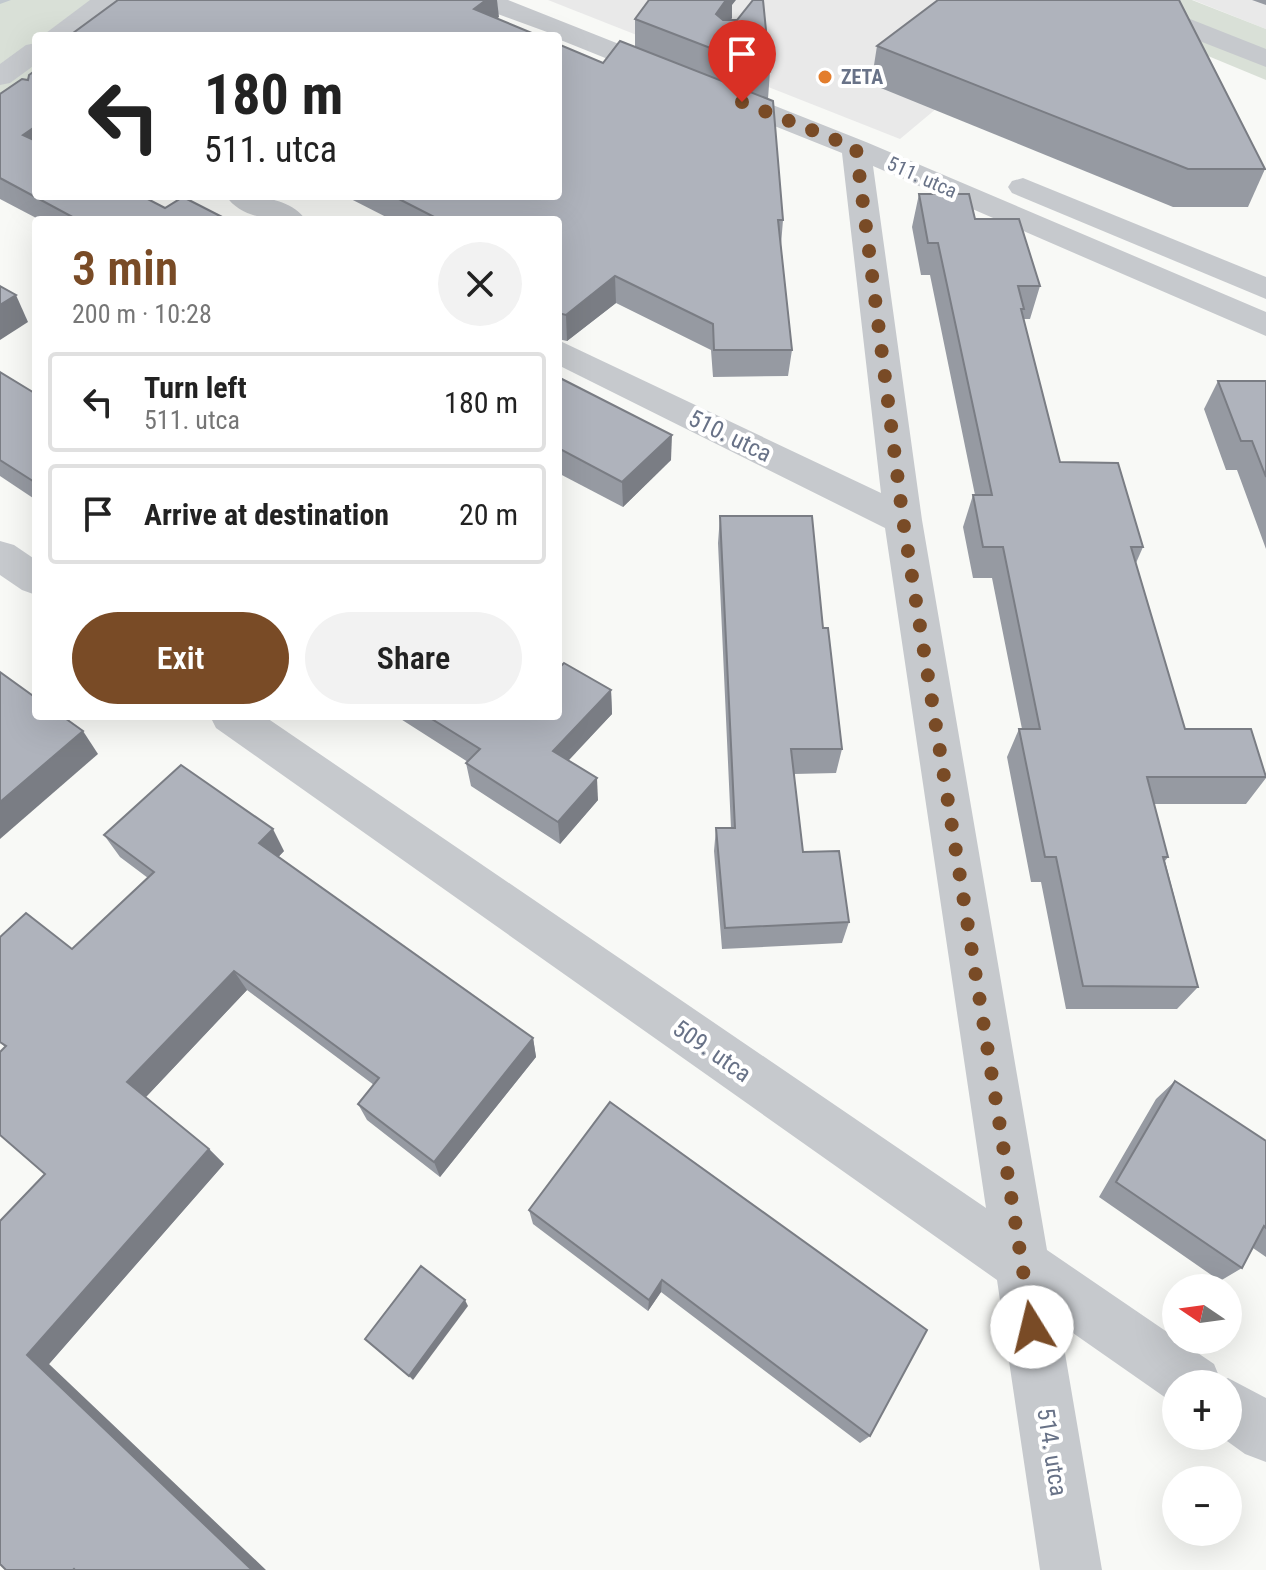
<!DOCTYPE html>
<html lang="en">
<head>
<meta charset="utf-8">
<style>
	body { margin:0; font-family:"Roboto Condensed",sans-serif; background:#f2f2f2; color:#222; height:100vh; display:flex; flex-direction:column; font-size:30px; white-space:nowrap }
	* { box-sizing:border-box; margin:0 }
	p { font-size:26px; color:#767676 }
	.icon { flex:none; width:44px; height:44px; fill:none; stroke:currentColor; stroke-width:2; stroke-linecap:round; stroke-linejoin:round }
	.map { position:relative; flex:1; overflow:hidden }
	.sheet { position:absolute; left:32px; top:216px; width:530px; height:504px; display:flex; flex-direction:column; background:#fff; border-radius:8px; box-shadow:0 8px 32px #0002 }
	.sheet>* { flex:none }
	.banner { position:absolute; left:32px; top:32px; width:530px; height:168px; border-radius:8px; box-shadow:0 8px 32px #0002; background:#fff; color:#222; overflow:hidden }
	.needle { width:52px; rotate:283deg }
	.fabs { position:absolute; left:1162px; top:1274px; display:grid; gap:16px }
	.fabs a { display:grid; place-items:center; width:80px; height:80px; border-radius:50%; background:#fff; box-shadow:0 8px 32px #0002; font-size:40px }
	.pin { position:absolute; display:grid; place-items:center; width:68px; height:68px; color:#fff; margin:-82px -34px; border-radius:50% 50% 50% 0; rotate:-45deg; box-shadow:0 0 8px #0007 }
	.pin .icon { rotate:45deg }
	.me { position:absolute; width:88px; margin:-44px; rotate:351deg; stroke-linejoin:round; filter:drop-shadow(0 0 6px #0008) }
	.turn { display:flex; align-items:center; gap:28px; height:168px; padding:0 40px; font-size:36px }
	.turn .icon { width:104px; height:104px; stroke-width:2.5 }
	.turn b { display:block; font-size:56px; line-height:68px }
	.round { display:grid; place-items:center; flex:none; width:84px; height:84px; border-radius:42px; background:#f2f2f2 }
	.headline { display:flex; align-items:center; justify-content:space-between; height:136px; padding:0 40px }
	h1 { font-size:48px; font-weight:600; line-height:60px; color:#794b26 }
	.cta { display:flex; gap:16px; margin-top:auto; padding:16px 40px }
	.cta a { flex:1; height:92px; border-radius:48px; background:#794b26; color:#fff; font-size:32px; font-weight:600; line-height:92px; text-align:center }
	.cta a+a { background:#f2f2f2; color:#222 }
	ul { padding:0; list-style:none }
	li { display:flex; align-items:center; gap:24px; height:100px; margin:0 16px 12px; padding:0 24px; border:4px solid #e0e0e0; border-radius:8px }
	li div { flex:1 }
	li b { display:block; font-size:30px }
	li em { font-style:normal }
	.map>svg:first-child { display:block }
</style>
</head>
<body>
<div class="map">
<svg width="1266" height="1570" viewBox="0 0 1266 1570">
	<rect width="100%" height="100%" fill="#f8f9f6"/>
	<!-- built -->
	<g fill="#e9e9e9">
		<polygon points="548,0 1066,0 900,139"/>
		<polygon points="1193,0 1266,0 1266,29"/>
	</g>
	<!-- green -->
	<g fill="#d9e0d7">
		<polygon points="0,0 138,0 89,36 36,36 36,75 0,101"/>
		<polygon points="1073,0 1192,0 1266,29 1266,80"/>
	</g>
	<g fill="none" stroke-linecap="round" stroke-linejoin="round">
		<!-- stream -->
		<polygon fill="#c1c8ce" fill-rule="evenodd" points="0,0 11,0 0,4"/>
		<!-- minor -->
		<g fill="#c6c9cd" fill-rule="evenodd">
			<polygon points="90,0 120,0 74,36 42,36"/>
			<polygon points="472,0 508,0 866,142 1266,312 1266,336 873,166 922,520 1047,1250 1214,1364 1221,1381 1228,1378 1266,1398 1266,1462 1245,1454 1220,1436 1228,1436 1228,1384 1176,1384 1176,1405 1060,1324 1102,1570 1040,1570 997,1280 216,728 210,716 264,716 986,1208 885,528 558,365 558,340 881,493 842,153 558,39 558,36 476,6"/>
			<polygon points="1106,0 1142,0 1266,49 1266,67 1110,6"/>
			<polygon points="36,43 36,64 10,83 0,85 0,64 26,45"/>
			<polygon points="1023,178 1266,277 1266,299 1012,193 1008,187 1012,181"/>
			<path d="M226 196C252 196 288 195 306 220 279 220 243 221 226 196Z"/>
			<polygon points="0,541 14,545 36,560 36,595 22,590 0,575"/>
		</g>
	</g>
	<!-- wall -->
	<g fill="#969aa2">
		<polygon points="1252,0 1266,0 1266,5"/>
		<polygon points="732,5 732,18 730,20 770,71 768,99 783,220 781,245 792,350 788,376 713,377 711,350 616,303 567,341 558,339 558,220 392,220 345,196 558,196 603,63 635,47 635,19"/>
		<polygon points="877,46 1265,169 1248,207 1173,207 871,84"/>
		<polygon points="0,94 36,196 165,208 228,220 40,220 0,199"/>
		<polygon points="919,194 975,219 1040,286 1030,319 1023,319 1060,462 1143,547 1136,563 1185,729 1266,774 1266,778 1246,804 1154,804 1168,857 1165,861 1198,987 1177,1009 1066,1009 1041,882 1031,882 1007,757 1019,729 1022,729 992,578 973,578 963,527 973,495 975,495 930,275 921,275 912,227"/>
		<polygon points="0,372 36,394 36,500 0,476"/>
		<polygon points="558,377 671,460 623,507 558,473"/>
		<polygon points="1218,381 1266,381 1266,549 1237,470 1226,470 1204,409"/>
		<polygon points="720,516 823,628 842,749 836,773 794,774 803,852 849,922 842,943 722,949 714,851 716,828 731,828 718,543"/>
		<polygon points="611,690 612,714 568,760 598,800 560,844 471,786 466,763 468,762 396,716 558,716"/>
		<polygon points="104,835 284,851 278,857 533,1038 536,1057 440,1177 367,1120 358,1104 374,1085 247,990 146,1097 209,1149 224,1164 49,1364 6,1570 45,1174 5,1047 0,1042 0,937 72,949 148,878 120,857"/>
		<polygon points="1175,1081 1266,1141 1266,1257 1253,1248 1242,1268 1220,1281 1099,1197 1156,1099"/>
		<polygon points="610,1102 870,1436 860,1443 661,1292 648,1311 533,1224 529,1210"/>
	</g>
	<!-- shaded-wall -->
	<g fill="#7a7d84">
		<polygon points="486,0 497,0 499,17 477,35 474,9"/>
		<polygon points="726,0 736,0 732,5 732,18 715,42 716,14"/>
		<polygon points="36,126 36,160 23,135"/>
		<polygon points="615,276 616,303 567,341 566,315"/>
		<polygon points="16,295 28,322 0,340 0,305"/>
		<polygon points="672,435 671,460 623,507 622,482"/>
		<polygon points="611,690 612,714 556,774 553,751"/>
		<polygon points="83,731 98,754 0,839 0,802"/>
		<polygon points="597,778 598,800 560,844 558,822"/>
		<polygon points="273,829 284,851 270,866 259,843"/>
		<polygon points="234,971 247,990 144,1099 127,1082"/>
		<polygon points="533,1038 536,1057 440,1177 434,1162"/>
		<polygon points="209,1149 224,1164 49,1364 266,1570 252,1570 27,1355"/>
		<polygon points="662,1280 661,1292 648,1311 649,1300"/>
		<polygon points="465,1300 468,1306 413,1380 409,1376"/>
	</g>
	<!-- building -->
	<g fill="#afb3bc" stroke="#7a7d84" stroke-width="2">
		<polygon points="118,0 486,0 474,9 539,36 69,36"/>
		<polygon points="649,0 726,0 716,14 723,20 737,20 753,0 763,0 770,71 635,19"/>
		<polygon points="938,0 1179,0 1265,169 1188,169 877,46"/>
		<polygon points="620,41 773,101 783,220 778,220 792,350 714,350 713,324 615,276 566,315 558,313 558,220 440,220 393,196 558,196 558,44 603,63"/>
		<polygon points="36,70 36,126 23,135 36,141 36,196 142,196 165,208 183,197 228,220 78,220 0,178 0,94 22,79 28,80 29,75"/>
		<polygon points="919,194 969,194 975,219 1019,219 1040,286 1018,286 1024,309 1021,309 1060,462 1118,463 1143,547 1131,547 1185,729 1251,729 1266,777 1147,777 1168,857 1163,857 1198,987 1083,986 1056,857 1045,857 1019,729 1040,729 1003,547 983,547 973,495 992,495 938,243 928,243"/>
		<polygon points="0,286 16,295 0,305"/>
		<polygon points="0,372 36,394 36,483 0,460"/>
		<polygon points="558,377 672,435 622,482 558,448"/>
		<polygon points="1218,381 1266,381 1266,477 1252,441 1241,441"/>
		<polygon points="720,516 812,516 823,628 828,628 842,749 791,749 803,852 839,851 849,922 725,928 716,828 735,828"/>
		<polygon points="564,663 611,690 553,751 597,778 558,822 466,763 480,749 427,716 558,716 558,669"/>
		<polygon points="0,672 36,698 36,716 62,716 83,731 0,802"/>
		<polygon points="181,765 273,829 259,843 533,1038 434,1162 358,1104 379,1078 234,971 127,1082 209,1149 27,1355 252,1570 75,1570 74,1569 73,1570 6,1570 0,1564 0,1221 45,1174 0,1135 0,1052 6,1046 0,1042 0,937 26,913 72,949 154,872 104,835"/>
		<polygon points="1175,1081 1266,1141 1266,1228 1264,1226 1242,1268 1116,1182"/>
		<polygon points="610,1102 927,1330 870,1436 662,1280 649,1300 529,1210"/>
		<polygon points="421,1266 465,1300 409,1376 365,1339"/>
	</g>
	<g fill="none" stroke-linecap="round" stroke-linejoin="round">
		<!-- route -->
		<polyline stroke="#794b26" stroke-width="14" stroke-dasharray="0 25.2" points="742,102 856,148 903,520 1032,1327"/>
	</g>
	<!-- markers -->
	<circle fill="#e37d2c" stroke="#fff" stroke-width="3" cx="825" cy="77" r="8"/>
	<g text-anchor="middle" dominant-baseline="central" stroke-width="8" stroke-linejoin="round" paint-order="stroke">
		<!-- far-poi labels -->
		<g font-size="20" font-weight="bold" fill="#687287" stroke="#fff" text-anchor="start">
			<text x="841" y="77">ZETA</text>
		</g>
		<!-- far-street labels -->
		<g font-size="20" fill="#687287" stroke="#fff">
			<text transform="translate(922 177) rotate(24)">511. utca</text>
		</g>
		<!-- street labels -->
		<g font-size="24" fill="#687287" stroke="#fff">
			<text transform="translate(730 436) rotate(26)">510. utca</text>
			<text transform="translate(712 1051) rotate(35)">509. utca</text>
			<text transform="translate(1052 1452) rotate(81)">514. utca</text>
		</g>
	</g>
</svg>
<div class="fabs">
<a><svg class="needle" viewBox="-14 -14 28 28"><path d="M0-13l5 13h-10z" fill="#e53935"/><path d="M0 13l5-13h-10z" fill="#767676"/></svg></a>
<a>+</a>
<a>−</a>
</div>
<div class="pin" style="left:742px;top:102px;background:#d93025"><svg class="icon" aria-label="arrive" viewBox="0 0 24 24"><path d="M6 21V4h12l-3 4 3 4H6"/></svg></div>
<svg class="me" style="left:1032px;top:1327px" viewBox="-20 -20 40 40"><circle r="19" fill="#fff"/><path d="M0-13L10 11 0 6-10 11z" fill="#794b26"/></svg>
<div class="banner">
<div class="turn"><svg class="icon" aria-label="left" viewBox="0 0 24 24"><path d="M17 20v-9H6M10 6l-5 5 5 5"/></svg><div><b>180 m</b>511. utca</div></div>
</div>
<section class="sheet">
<div class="headline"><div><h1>3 min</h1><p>200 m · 10:28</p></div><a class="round"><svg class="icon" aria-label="close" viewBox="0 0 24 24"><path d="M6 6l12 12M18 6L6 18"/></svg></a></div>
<ul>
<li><svg class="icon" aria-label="left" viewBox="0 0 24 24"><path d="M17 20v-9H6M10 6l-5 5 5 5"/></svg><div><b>Turn left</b><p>511. utca</p></div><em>180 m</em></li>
<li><svg class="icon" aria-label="arrive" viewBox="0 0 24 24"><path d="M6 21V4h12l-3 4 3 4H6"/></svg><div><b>Arrive at destination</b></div><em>20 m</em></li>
</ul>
<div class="cta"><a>Exit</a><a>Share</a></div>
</section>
</div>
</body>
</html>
